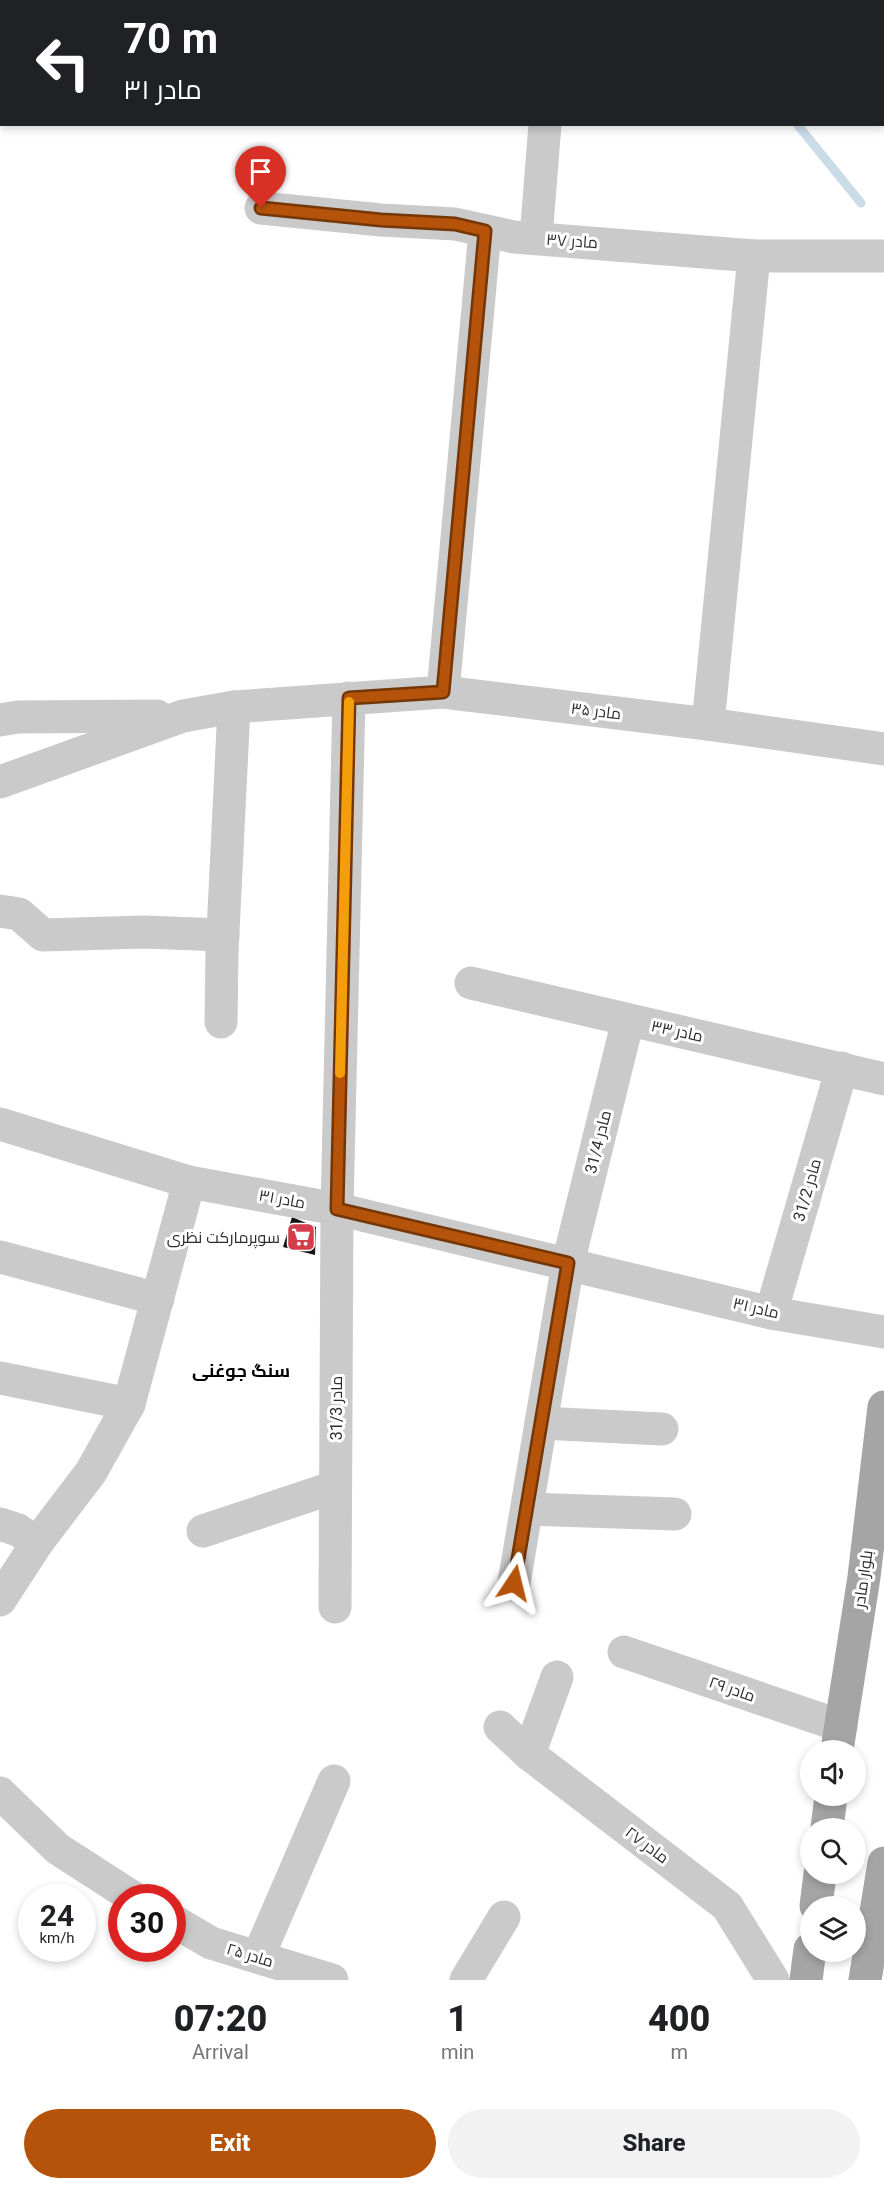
<!DOCTYPE html>
<html lang="en">
<head>
<meta charset="utf-8">
<style>
	body { margin:0; font-family:Roboto,Cairo,sans-serif; background:#f2f2f2; color:#202124; height:100vh; display:flex; flex-direction:column; font-size:22px; white-space:nowrap }
	* { box-sizing:border-box; margin:0 }
	p { font-size:20px; color:#757577 }
	.icon { flex:none; width:33px; height:33px; fill:none; stroke:currentColor; stroke-width:2; stroke-linecap:round; stroke-linejoin:round }
	.map { position:relative; height:1980px; overflow:hidden }
	.details { display:flex; flex-direction:column; background:#fff; flex:1 }
	.details>* { flex:none }
	.hud { position:absolute; left:0px; top:0px; width:885px; height:126px; box-shadow:0 3px 9px #0003; background:#202124; color:#fff; overflow:hidden }
	.buttons { position:absolute; left:800px; top:1740px; display:grid; gap:12px }
	.buttons a { display:grid; place-items:center; width:66px; height:66px; border-radius:50%; background:#fff; box-shadow:0 3px 9px #0003; font-size:30px }
	.speed { position:absolute; left:18px; top:1884px; display:flex; gap:12px; font-size:30px; font-weight:700; text-align:center }
	.speed>* { display:grid; place-content:center; width:78px; height:78px; border-radius:50%; background:#fff; box-shadow:0 3px 9px #0003; line-height:1 }
	.speed small { font-size:15px; font-weight:400 }
	.speed .limit { border:9px solid #d22; background:#fff; color:#111 }
	.pin { position:absolute; display:grid; place-items:center; width:51px; height:51px; color:#fff; margin:-62px -26px; border-radius:50% 50% 50% 0; rotate:-45deg; box-shadow:0 0 6px #0007 }
	.pin .icon { rotate:45deg }
	.me { position:absolute; width:66px; margin:-33px; rotate:10deg; stroke-linejoin:round; filter:drop-shadow(0 0 4px #0008) }
	.turn { display:flex; align-items:center; gap:21px; height:126px; padding:0 24px; font-size:27px }
	.turn .icon { width:78px; height:78px; stroke-width:2.5 }
	.turn b { display:block; font-size:42px; line-height:51px }
	.eta { display:flex; justify-content:space-evenly; align-items:center; height:102px; text-align:center }
	.eta b { font-size:36px; font-weight:800; line-height:42px }
	.cta { display:flex; gap:12px; margin-top:auto; padding:12px 24px }
	.cta a { flex:1; height:69px; border-radius:36px; background:#b45309; color:#fff; font-size:24px; font-weight:800; line-height:69px; text-align:center }
	.cta a+a { background:#f2f2f2; color:#202124 }
	.map>svg:first-child { display:block }
</style>
</head>
<body>
<div class="map">
<svg width="884" height="1980" viewBox="0 0 884 1980">
	<rect width="100%" height="100%" fill="#fff"/>
	<g fill="none" stroke-linecap="round" stroke-linejoin="round">
		<!-- stream -->
		<g stroke="#c9dce7" stroke-width="9">
			<polyline points="621,0 622,2"/>
			<polyline points="797,124 861,203"/>
		</g>
	</g>
	<!-- building -->
	<polygon fill="#141414" points="292,1217 316,1227 315,1255 283,1247"/>
	<g fill="none" stroke-linecap="round" stroke-linejoin="round">
		<!-- minor -->
		<g stroke="#cacaca" stroke-width="33">
			<polyline points="730,0 732,2"/>
			<polyline points="261,208 381,220 455,224 514,237 754,256 884,256"/>
			<polyline points="536,238 545,124"/>
			<polyline points="443,692 485,231"/>
			<polyline points="0,720 18,717 157,716"/>
			<polyline points="708,724 754,256"/>
			<polyline points="0,782 183,716 234,707"/>
			<polyline points="0,911 19,914 43,935 144,932 223,935"/>
			<polyline points="471,983 884,1079"/>
			<polyline points="221,1022 222,952 234,707 443,692 708,724 884,749"/>
			<polyline points="0,1124 189,1182 337,1209 771,1313 884,1332"/>
			<polyline points="0,1257 158,1299"/>
			<polyline points="771,1313 842,1068"/>
			<polyline points="0,1378 129,1404"/>
			<polyline points="541,1423 662,1429"/>
			<polyline points="527,1509 675,1514"/>
			<polyline points="0,1524 18,1530 37,1543"/>
			<polyline points="203,1531 335,1487"/>
			<polyline points="514,1583 568,1263 628,1020"/>
			<polyline points="0,1600 37,1543 91,1472 129,1404 189,1182"/>
			<polyline points="335,1607 337,1209 349,698"/>
			<polyline points="624,1652 841,1726"/>
			<polyline points="500,1727 529,1754 727,1906 773,1980"/>
			<polyline points="529,1754 557,1677"/>
			<polyline points="0,1793 58,1849 134,1898"/>
			<polyline points="172,1920 211,1943 332,1980"/>
			<polyline points="258,1957 334,1781"/>
			<polyline points="466,1980 504,1917"/>
		</g>
		<!-- major -->
		<g stroke="#a5a5a5" stroke-width="33">
			<polyline points="837,1750 864,1577 884,1407"/>
			<polyline points="827,1828 831,1796"/>
			<polyline points="816,1906 820,1874"/>
			<polyline points="806,1980 810,1949"/>
			<polyline points="865,1980 884,1863"/>
		</g>
	</g>
	<g fill="none" stroke-linecap="round" stroke-linejoin="round">
		<!-- route casing -->
		<g stroke="#753606" stroke-width="15">
			<polyline id="route" points="261,208 381,220 455,224 485,231 443,692 349,698 337,1209 568,1263 514,1583"/>
		</g>
		<!-- route -->
		<use href="#route" stroke="#b45309" stroke-width="10"/>
		<!-- slow -->
		<polyline stroke="#f59e0b" stroke-width="10" points="340,1073 349,702"/>
	</g>
	<!-- icons -->
	<defs>
		<g id="supermarket-square" transform="scale(1.5)"><rect x="-9" y="-9" width="18" height="18" rx="4" fill="#d43e4c" stroke="#fff"/><path d="M-6-5.5h2.5l.6 2H6L4.5 2H-2.5L-4.4-4H-6ZM-1.5 3.2a1.3 1.3 0 1 0 .1 0ZM3 3.2a1.3 1.3 0 1 0 .1 0Z" fill="#fff"/></g>
	</defs>
	<g fill-rule="evenodd">
		<use href="#supermarket-square" x="301" y="1237"/>
	</g>
	<g text-anchor="middle" dominant-baseline="central" stroke-width="6" stroke-linejoin="round" paint-order="stroke">
		<!-- street labels -->
		<g font-size="16" fill="#2d2d2d" stroke="#fff">
			<text transform="translate(572 241) rotate(4)">مادر ۳۷</text>
			<text transform="translate(596 711) rotate(7)">مادر ۳۵</text>
			<text transform="translate(677 1031) rotate(12)">مادر ۳۳</text>
			<text transform="translate(598 1142) rotate(-76)">مادر 31/4</text>
			<text transform="translate(807 1190) rotate(-74)">مادر 31/2</text>
			<text transform="translate(282 1199) rotate(10)">مادر ۳۱</text>
			<text transform="translate(756 1308) rotate(13)">مادر ۳۱</text>
			<text transform="translate(336 1408) rotate(-90)">مادر 31/3</text>
			<text transform="translate(863 1579) rotate(-82)">بلوار مادر</text>
			<text transform="translate(732 1689) rotate(19)">مادر ۲۹</text>
			<text transform="translate(647 1845) rotate(37)">مادر ۲۷</text>
			<text transform="translate(250 1955) rotate(17)">مادر ۲۵</text>
		</g>
		<!-- poi labels -->
		<g font-size="16" fill="#2d2d2d" stroke="#fff" text-anchor="end">
			<text x="280" y="1237">سوپرمارکت نظری</text>
		</g>
		<!-- neighbourhood labels -->
		<g font-size="18" font-weight="bold" fill="#000" stroke="#fff">
			<text x="241" y="1370">سنگ جوغنی</text>
		</g>
	</g>
</svg>
<div class="buttons">
<a><svg class="icon" aria-label="sound" viewBox="0 0 24 24"><path d="M4 9h4l5-4v14l-5-4H4zM17 9q2 3 0 6"/></svg></a>
<a><svg class="icon" aria-label="search" viewBox="0 0 24 24"><circle cx="10" cy="10" r="6"/><path d="M15 15l6 6"/></svg></a>
<a><svg class="icon" aria-label="layers" viewBox="0 0 24 24"><path d="M12 4l9 5-9 5-9-5zM3 14l9 5 9-5"/></svg></a>
</div>
<div class="speed"><div>24<small>km/h</small></div><div class="limit">30</div></div>
<div class="pin" style="left:261px;top:208px;background:#d93025"><svg class="icon" aria-label="arrive" viewBox="0 0 24 24"><path d="M6 21V4h12l-3 4 3 4H6"/></svg></div>
<svg class="me" style="left:514px;top:1583px" viewBox="-20 -20 40 40"><path d="M0-17L14 15 0 8-14 15z" fill="#b45309" stroke="#fff" stroke-width="4"/></svg>
<div class="hud">
<div class="turn"><svg class="icon" aria-label="left" viewBox="0 0 24 24"><path d="M17 20v-9H6M10 6l-5 5 5 5"/></svg><div><b>70 m</b>مادر ۳۱</div></div>
</div>
</div>
<section class="details">
<div class="eta">
<div><b>07:20</b><p>Arrival</p></div>
<div><b>1</b><p>min</p></div>
<div><b>400</b><p>m</p></div>
</div>
<div class="cta"><a>Exit</a><a>Share</a></div>
</section>
</body>
</html>
